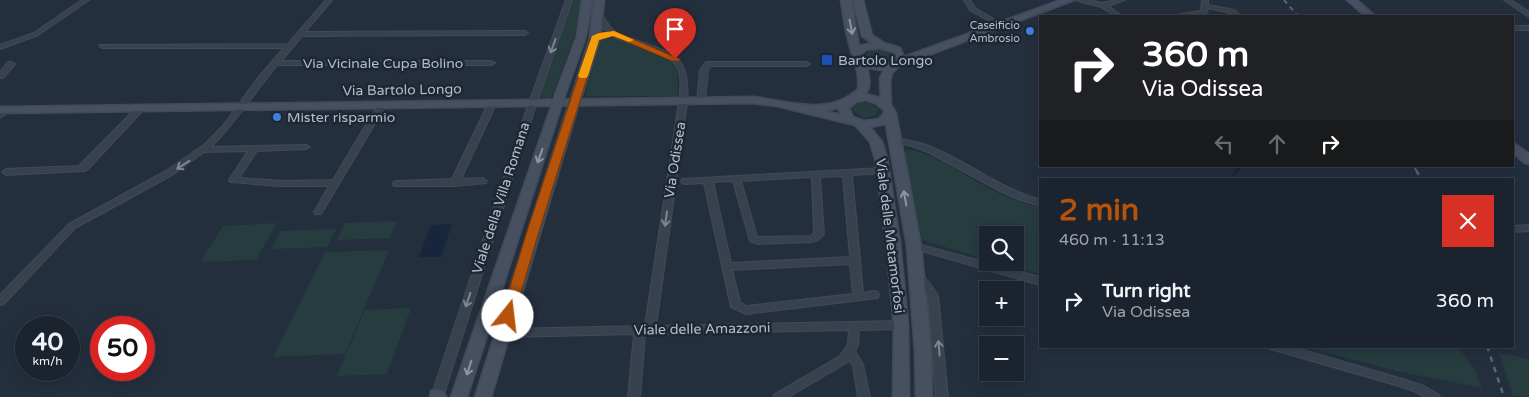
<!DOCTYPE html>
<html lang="en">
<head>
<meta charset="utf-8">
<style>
	body { margin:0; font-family:"Varela Round",sans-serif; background:#242b36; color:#f1f3f6; height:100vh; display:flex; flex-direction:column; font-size:19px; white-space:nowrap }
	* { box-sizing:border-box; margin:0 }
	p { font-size:16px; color:#a0a4aa }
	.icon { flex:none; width:28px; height:28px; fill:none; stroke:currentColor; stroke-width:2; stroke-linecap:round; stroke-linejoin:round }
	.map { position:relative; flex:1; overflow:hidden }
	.drawer { position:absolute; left:1039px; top:178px; width:475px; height:170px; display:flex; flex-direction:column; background:#1b232e; border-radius:0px; box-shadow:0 2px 12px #0003,0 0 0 1px #39404a }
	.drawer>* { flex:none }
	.top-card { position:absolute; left:1039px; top:15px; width:475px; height:152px; border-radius:0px; box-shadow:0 2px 12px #0003,0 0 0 1px #39404a; background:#202124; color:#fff; overflow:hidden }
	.tools { position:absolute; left:979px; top:226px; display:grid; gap:10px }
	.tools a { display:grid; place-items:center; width:45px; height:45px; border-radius:0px; background:#1b232e; box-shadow:0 2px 12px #0003,0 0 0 1px #39404a; font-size:25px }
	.speed { position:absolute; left:15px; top:316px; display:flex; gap:10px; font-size:25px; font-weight:700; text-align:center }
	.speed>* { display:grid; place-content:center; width:65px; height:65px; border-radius:50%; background:#1b232e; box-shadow:0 2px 12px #0003,0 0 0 1px #39404a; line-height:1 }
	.speed small { font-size:12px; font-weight:400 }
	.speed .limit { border:8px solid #d22; background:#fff; color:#111 }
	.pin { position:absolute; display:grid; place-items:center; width:42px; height:42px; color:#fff; margin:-51px -21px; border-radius:50% 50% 50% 0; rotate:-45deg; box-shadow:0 0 5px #0007 }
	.pin .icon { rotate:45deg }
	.me { position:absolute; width:55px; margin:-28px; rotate:16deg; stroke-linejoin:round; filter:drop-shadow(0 0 4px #0008) }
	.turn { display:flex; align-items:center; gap:18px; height:105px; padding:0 20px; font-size:22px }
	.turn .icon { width:65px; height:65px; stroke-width:2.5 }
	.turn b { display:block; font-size:35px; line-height:42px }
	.lanes { display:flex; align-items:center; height:48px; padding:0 20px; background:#0003; justify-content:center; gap:25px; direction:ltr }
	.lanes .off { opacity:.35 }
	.round { display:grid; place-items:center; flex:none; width:52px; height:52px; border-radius:0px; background:#242b36 }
	.summary { display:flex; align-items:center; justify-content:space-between; height:85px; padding:0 20px }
	h1 { font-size:30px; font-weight:800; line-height:38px; color:#b45309 }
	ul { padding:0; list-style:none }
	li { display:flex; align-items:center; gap:15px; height:75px; padding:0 20px }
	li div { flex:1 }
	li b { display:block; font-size:19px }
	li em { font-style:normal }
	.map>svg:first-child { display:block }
</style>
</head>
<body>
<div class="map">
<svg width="1529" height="397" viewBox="0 0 1529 397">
	<rect width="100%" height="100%" fill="#242f3e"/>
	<!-- green -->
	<g fill="#263c3f">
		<polygon points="573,0 580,0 579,24 551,98 542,97 539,93"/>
		<polygon points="604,37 615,38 670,61 678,72 677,96 585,96 600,40"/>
		<polygon points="882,49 892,55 890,60 876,62 866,56 867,53 875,49"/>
		<polygon points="868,103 878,109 876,115 863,118 853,111 853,107 861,103"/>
		<path d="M907 150C926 148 967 177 985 186 1003 195 1020 204 1040 207V274L998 263 1015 262V235H988L987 260 922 240 903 154Z"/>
		<polygon points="397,221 390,238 337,240 345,223"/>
		<polygon points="277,223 256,260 200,262 223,226"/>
		<polygon points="336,229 327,247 271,249 281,231"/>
		<polygon points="389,250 345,354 273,357 325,252"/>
		<polygon points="411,308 387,374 337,376 365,310"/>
		<polygon points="1302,346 1457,346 1474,368 1482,388 1401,372"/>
		<polygon points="1499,353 1529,359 1529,397 1513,396"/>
	</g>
	<!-- water -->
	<polygon fill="#17263c" points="452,224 441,257 419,257 431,225"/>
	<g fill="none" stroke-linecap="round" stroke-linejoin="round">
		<!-- stream-far1 -->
		<polyline stroke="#17263c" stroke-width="2" points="1236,172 1241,166"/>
		<!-- stream -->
		<polyline stroke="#17263c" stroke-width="2.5" points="1230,179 1237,170"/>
		<!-- street casing -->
		<g stroke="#414a57" stroke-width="2">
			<g id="street">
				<polygon points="82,0 89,0 38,35 0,49 0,45 34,33"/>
				<path d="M326 0H332L305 32 525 31 528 33 525 35 302 36 281 61H491L495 63 491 65H277C255 92 236 122 211 147L306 145 310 147 306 149 257 151 239 178 282 181 333 180 379 103H382L386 105 321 214H315L314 212 329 186H280L230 182 229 180 248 151 204 152 172 175 75 228 4 304 0 305V295L69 224 166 171 205 144 222 127 257 79 284 48H102L99 46 100 45 288 44Z"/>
				<polygon points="566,0 572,0 534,111 443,397 431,397 526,111"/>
				<polygon points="964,0 970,0 975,8 1004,25 1001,27 999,26 970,10"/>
				<polygon points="1075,0 1088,0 1103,3 1115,0 1125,0 1108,6 1122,16 1115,16 1101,7"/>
				<path d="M1202 0H1208V5L1234 10 1241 16H1234L1230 13 1208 8 1207 12C1199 17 1187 17 1177 16L1180 14 1201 11Z"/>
				<polygon points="1504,0 1511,0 1529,12 1529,17"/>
				<path d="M599 13C605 16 608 28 617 33 622 36 629 37 635 40 673 54 691 54 687 102L656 326 901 321 905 322 906 325 905 328 901 329 859 330 858 345 855 351 863 365 870 397H858L853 366 849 360 848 362 788 397H773L775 394 840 356 848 344 849 330 645 334 640 397H628L634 334 503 337 499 336 498 333 499 330 503 329 645 326 679 102C680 92 682 81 679 71 671 49 631 46 612 36 604 31 599 23 596 15Z"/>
				<rect x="1512" y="26" width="17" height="4"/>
				<polygon points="8,62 11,62 15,64 3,78 0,78 0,72"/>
				<polygon points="706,62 806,62 810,64 806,66 711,66 708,70 705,101 701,103 697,101 700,70"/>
				<polygon points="489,102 492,102 496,104 461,179 483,178 487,181 486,183 455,186 394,186 393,184 394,182 397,181 452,179"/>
				<polygon points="138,106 141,106 145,108 88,169 84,171 6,175 2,172 6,169 79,166"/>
				<polygon points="5,108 11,108 12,110 0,118 0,112"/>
				<path d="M892 138H895C909 140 923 143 936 149 972 165 1002 189 1040 200V206L1018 199 1000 191 930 153 912 146 892 142 891 140Z"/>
				<path d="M883 168 887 171 886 173 852 175 863 293 874 291 878 292 879 295 878 298 746 314 731 307 704 183 685 184 682 183 681 181 682 179ZM843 176 850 257 731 263 713 182 733 181 750 241 758 244 811 242 818 240 824 234 820 177ZM812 177 814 233 811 236 757 237 741 181ZM850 264 853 294 747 306 740 302 732 270Z"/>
				<polygon points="1529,225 1529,231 1512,232 1512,226"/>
				<polygon points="914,243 1040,277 1040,285 911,248 909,246 911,244"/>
				<path d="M917 272C926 277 933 287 938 296L948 397H936L928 296 912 276 914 274Z"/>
				<polygon points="1269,346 1289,346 1399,378 1424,386 1438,394 1440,397 1424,397 1416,392 1399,386 1274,350 1270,349"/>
			</g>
		</g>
		<!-- secondary casing -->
		<g stroke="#414a57" stroke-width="3">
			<g id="secondary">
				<polygon points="582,0 592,0 586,36 565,95 564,97 556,97 555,95 577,36"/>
				<polygon points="594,0 604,0 600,38 582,95 577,98 572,95 590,38"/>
				<path d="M841 0H851L859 46 872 43 862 36 853 0H863L872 35 884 43 900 48 904 57 1061 0H1074L899 66 892 73 890 82 891 105 896 113 921 246 931 351 932 397H916L915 351 907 246 886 124 870 127 882 142 887 158 900 243 908 325 909 397H893L894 325 886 243 875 158 870 142 855 125 777 106 753 103 0 113V107L753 97C790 101 827 117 858 89 860 72 853 59 849 43 845 29 843 14 841 0ZM880 48 892 52 895 59C884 66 871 66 862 55L865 50ZM867 68 884 70 880 78 881 98 865 94C872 87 869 77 867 68ZM866 100 875 103 884 110V113L879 119 864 121 853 117 849 108 856 102ZM838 108 841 115 824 111Z"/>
				<polygon points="1347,0 1357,0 1375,16 1365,16"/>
				<polygon points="555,107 560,110 467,397 451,397 550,110"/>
				<polygon points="572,107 577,110 491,397 475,397 567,110"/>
				<polygon points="1512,142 1529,154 1529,164 1525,163 1512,152"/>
				<polygon points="437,389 443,391 446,397 430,397 431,391"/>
			</g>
		</g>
		<!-- street -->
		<use href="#street" fill="#38414e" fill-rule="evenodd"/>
		<!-- secondary -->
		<use href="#secondary" fill="#465061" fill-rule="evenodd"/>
		<!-- rail-far1 -->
		<g stroke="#5a6575" stroke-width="2" stroke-dasharray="4.5 4.5" stroke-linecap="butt">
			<polyline points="1284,0 1298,16"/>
			<polyline points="1414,166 1417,172"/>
		</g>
		<!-- rail -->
		<g stroke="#5a6575" stroke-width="2.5" stroke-dasharray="5.5 5.5" stroke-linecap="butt">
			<polyline points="1416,170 1421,179"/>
			<polyline points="1487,346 1504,397"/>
		</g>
		<!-- secondary-bridge casing -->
		<g stroke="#414a57" stroke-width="12" stroke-linecap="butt">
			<g id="secondary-bridge">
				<polyline points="555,110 560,95"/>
				<polyline points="572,110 577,95"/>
			</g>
		</g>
		<!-- secondary-bridge -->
		<use href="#secondary-bridge" stroke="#465061" stroke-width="11"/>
	</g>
	<!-- one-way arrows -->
	<defs><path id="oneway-shaft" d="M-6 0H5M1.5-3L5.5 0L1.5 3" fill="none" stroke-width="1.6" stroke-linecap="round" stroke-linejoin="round" transform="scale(1.25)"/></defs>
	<g stroke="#8e96a5">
		<use href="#oneway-shaft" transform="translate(851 27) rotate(79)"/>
		<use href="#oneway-shaft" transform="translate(540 156) rotate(109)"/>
		<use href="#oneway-shaft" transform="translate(905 198) rotate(-100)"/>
		<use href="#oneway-shaft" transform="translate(469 368) rotate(108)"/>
	</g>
	<g stroke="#7c8592">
		<use href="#oneway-shaft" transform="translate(553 46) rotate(110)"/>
		<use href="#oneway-shaft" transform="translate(183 165) rotate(147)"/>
		<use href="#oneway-shaft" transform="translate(666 219) rotate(98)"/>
		<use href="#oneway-shaft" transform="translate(468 300) rotate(108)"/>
		<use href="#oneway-shaft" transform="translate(939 348) rotate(-95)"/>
	</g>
	<!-- route -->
	<polygon fill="#b45309" stroke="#753606" points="614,31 680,59 679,61 672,61 613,36 599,40 540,228 514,316 512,319 503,319 501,316 528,228 591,38 599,33"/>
	<!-- slow -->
	<polygon fill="#f59e0b" points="614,31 634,40 629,42 613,36 599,40 588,76 586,78 580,78 578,76 592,36 599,33"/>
	<!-- markers -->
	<g fill="#3f7fe0" stroke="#1d2633" stroke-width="2">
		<circle cx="1030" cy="31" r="5"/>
		<circle cx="277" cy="117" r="5"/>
	</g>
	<rect fill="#1a4fb4" stroke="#1d2633" stroke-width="2" x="821" y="54" width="12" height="12" rx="2.5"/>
	<g text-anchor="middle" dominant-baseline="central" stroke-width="5" stroke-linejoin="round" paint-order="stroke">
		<!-- far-poi labels -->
		<g font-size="11" fill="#b4bcc9" stroke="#1d2633" text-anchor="end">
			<text x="1020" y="25">Caseificio<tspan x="1020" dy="13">Ambrosio</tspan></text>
		</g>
		<!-- poi labels -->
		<g font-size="14" fill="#b4bcc9" stroke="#1d2633" text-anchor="start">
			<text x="838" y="60">Bartolo Longo</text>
			<text x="287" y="117">Mister risparmio</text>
		</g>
		<!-- street labels -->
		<g font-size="14" fill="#b4bcc9" stroke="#1d2633">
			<text x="383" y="63">Via Vicinale Cupa Bolino</text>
			<text transform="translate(402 90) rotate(-1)">Via Bartolo Longo</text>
			<text transform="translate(675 160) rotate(-81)">Via Odissea</text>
			<text transform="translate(501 198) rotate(-72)">Viale della Villa Romana</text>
			<text transform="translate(890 236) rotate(83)">Viale delle Metamorfosi</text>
			<text transform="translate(702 329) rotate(-1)">Viale delle Amazzoni</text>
		</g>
	</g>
</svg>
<div class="tools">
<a><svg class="icon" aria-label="search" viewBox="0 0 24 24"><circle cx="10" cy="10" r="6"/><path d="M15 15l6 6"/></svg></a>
<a>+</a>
<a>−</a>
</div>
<div class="speed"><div>40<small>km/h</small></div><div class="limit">50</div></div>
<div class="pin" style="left:675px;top:59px;background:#d93025"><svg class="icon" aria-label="arrive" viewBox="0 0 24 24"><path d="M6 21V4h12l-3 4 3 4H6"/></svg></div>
<svg class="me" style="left:508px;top:316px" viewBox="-20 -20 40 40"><circle r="19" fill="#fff"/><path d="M0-13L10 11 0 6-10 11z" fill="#b45309"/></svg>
<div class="top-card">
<div class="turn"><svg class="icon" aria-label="right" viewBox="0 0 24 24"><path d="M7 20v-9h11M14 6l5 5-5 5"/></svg><div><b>360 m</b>Via Odissea</div></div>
<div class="lanes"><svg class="icon off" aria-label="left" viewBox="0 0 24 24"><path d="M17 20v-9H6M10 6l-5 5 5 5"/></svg><svg class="icon off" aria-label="ahead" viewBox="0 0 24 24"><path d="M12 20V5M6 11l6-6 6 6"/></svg><svg class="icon" aria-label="right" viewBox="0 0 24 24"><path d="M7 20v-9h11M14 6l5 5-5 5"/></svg></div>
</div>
<section class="drawer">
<div class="summary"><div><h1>2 min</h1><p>460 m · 11:13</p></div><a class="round" style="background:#d93025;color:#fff"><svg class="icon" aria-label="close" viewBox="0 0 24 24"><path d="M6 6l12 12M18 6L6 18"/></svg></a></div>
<ul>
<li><svg class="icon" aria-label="right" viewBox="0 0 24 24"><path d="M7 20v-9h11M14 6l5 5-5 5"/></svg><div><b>Turn right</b><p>Via Odissea</p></div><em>360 m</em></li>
</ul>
</section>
</div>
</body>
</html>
